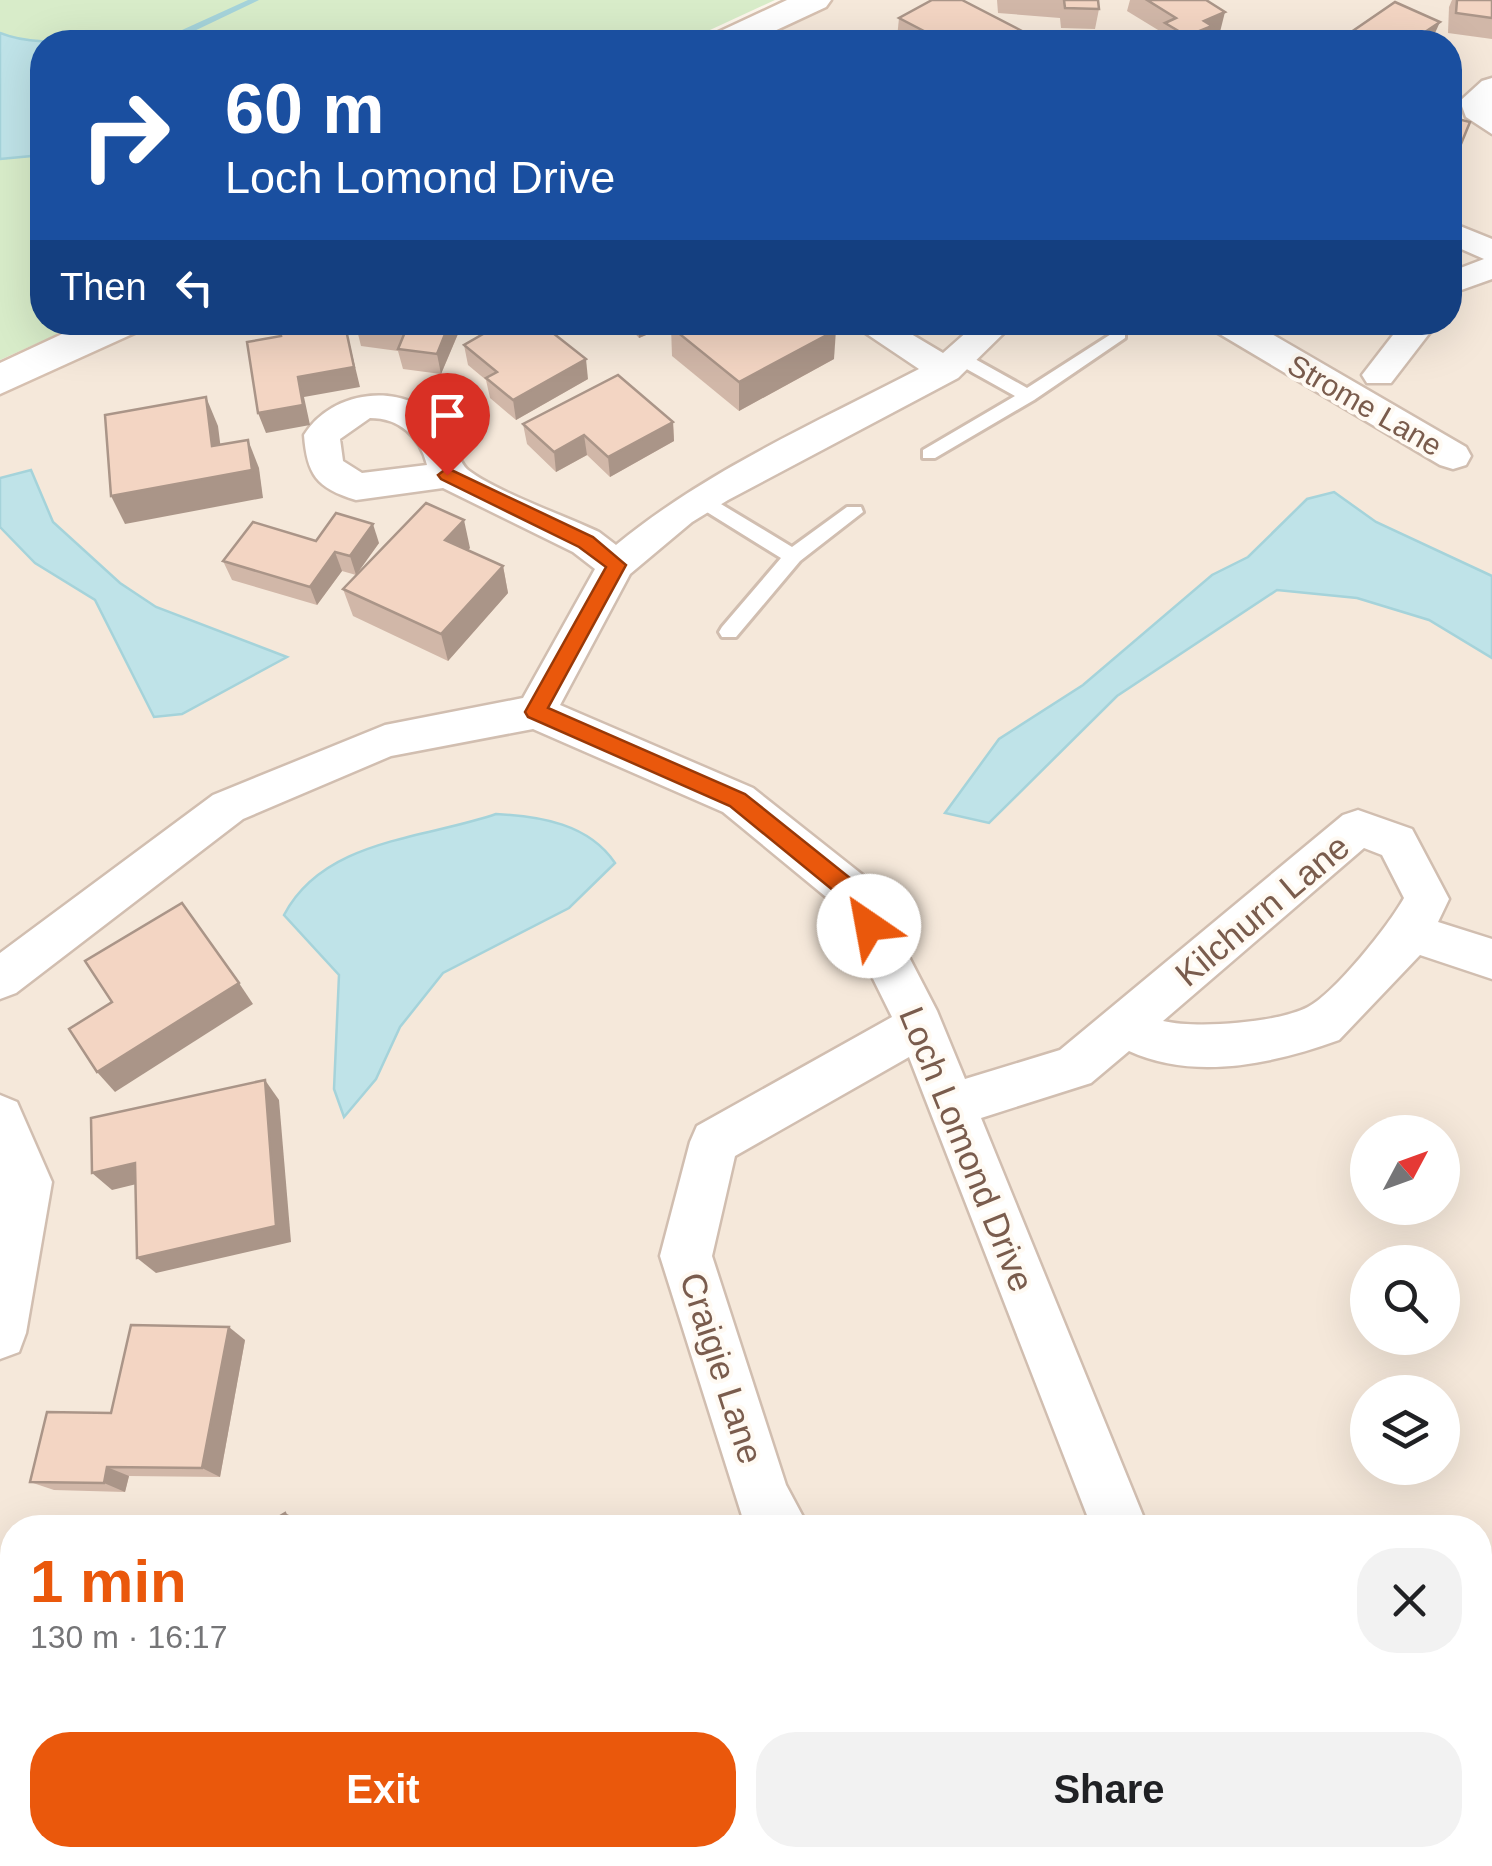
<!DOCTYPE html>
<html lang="en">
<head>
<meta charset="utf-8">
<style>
	body { margin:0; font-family:Helvetica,sans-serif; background:#f2f2f2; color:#202124; height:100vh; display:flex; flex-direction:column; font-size:38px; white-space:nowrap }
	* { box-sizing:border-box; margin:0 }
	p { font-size:32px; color:#757577 }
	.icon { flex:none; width:55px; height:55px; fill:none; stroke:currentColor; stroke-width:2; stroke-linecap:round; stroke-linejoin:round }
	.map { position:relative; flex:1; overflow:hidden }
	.sheet { position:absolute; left:0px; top:1515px; width:1492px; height:352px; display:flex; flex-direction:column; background:#fff; border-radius:40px 40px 0 0; box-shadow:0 10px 40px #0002 }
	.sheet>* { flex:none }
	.top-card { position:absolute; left:30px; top:30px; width:1432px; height:305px; border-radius:40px; box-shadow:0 10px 40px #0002; background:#1a4fa0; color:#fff; overflow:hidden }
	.needle { width:65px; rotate:49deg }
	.buttons { position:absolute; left:1350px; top:1115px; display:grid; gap:20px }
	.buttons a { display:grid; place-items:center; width:110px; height:110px; border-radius:50%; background:#fff; box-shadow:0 10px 40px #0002; font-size:50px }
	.pin { position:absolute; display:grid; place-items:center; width:85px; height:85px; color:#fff; margin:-102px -42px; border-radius:50% 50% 50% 0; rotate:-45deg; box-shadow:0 0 10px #0007 }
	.pin .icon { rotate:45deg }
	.me { position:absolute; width:110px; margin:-55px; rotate:327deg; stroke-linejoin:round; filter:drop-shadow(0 0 8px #0008) }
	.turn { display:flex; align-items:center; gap:35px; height:210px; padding:0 30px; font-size:45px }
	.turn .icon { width:130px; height:130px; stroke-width:2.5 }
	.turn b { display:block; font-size:70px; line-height:85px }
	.then { display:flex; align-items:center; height:95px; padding:0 30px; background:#0003; gap:20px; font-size:38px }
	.round { display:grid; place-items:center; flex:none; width:105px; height:105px; border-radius:40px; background:#f2f2f2 }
	.head { display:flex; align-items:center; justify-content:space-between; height:170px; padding:0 30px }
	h1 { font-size:60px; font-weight:600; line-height:75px; color:#ea580c }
	.action { display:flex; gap:20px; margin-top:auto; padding:20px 30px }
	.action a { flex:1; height:115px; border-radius:40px; background:#ea580c; color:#fff; font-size:40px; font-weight:600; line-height:115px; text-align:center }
	.action a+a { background:#f2f2f2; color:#202124 }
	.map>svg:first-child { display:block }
</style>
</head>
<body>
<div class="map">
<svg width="1492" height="1866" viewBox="0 0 1492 1866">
	<rect width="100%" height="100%" fill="#fdf6ec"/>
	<!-- residential -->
	<path fill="#f5e8da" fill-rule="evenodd" d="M814 0H1492V1866H0V380L124 322H1450V42H724ZM1368 1132H1442V1208H1368ZM1368 1262H1442V1338H1368ZM1368 1392H1442V1468H1368ZM12 1528H1480V1855H12Z"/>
	<!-- green -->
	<polygon fill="#d8ecc9" points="0,0 775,0 684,42 42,42 42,322 82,323 0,360"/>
	<!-- water -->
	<g fill="#bfe3e8" stroke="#a5d3da" stroke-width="2.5">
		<path d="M0 33C47 52 103 32 153 42H42V155L0 159Z"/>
		<polygon points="31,470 53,522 120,583 156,607 287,657 182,714 154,717 95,600 35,563 0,527 0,478"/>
		<polygon points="1334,492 1376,522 1492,576 1492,658 1429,620 1357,598 1277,590 1117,696 989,823 945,813 999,739 1083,685 1212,575 1248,557 1307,499"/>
		<path d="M496 814C540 816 589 824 615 863L569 908 443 973 400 1027 376 1079 344 1117 334 1089 339 975 284 915C324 839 424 839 496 814Z"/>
	</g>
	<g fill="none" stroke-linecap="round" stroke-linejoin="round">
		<!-- stream -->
		<polygon fill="#a5d3da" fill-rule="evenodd" points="248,0 259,0 188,34 180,42 172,42 182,30"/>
		<!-- service casing -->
		<g stroke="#d1beb0" stroke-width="6">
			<g id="service">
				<polygon points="1119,329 1125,330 1125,338 1034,400 935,458 923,458 923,450 1015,396 954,362 954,354 966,354 1027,388"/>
				<polygon points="701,492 792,547 847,507 861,507 863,512 800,561 736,637 722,637 719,632 722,627 781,558 694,504 692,499"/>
			</g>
		</g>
		<!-- minor casing -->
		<g stroke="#d1beb0" stroke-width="5">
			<g id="minor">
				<polygon points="1492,78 1492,134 1466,117 1460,101 1482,81"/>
				<polygon points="1450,222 1492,239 1492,279 1450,294 1450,272 1484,259 1450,244"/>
				<path d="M849 322H891L943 353 978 322H1015L958 378 728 500 692 522 630 574 560 705 753 788 869 880 937 1011 965 1079 1060 1050 1343 815 1358 810 1412 829 1449 899 1438 922 1492 939V979L1420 955 1339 1040C1273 1064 1194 1081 1129 1051L1091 1083 981 1118 1148 1528H1092L909 1057 735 1156 712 1256 786 1485 809 1528H749L743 1519 660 1256 690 1142 697 1126 892 1017 837 906 723 812 533 729 391 756 243 819 16 993 0 999V953L213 795 385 725 523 698 595 569 573 552 443 488 356 500C316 488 307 474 304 435 333 388 407 381 442 424 452 436 458 462 468 470 495 491 565 516 599 532L616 545C707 470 815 423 919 369ZM370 418C399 418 420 436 427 465L362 473 343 461 340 439ZM1364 848 1382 855 1404 898C1389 925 1335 993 1308 1007 1277 1023 1197 1029 1163 1021Z"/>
				<polygon points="1209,322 1251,322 1466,447 1471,456 1466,465 1453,469 1440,465 1213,330"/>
				<polygon points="1403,322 1438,322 1391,383 1367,383 1362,375"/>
				<polygon points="0,1095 17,1102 52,1182 26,1333 19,1352 0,1359"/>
				<polygon points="0,1664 12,1667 12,1726 0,1724"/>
				<polygon points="1480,1723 1492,1724 1492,1784 1480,1783"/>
				<polygon points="64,1855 127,1855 123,1866 60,1866"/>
			</g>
		</g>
		<!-- secondary casing -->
		<g stroke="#d6c0b0" stroke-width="5">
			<g id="secondary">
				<polygon points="787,0 831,0 826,7 751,42 707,42 712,35"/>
				<polygon points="88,322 144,322 139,331 0,394 0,363"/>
			</g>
		</g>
		<!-- service -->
		<use href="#service" fill="#fff" fill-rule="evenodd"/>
		<!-- minor -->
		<use href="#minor" fill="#fff" fill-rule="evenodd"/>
		<!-- secondary -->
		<use href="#secondary" fill="#fff" fill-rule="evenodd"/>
	</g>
	<!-- wall -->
	<g fill="#d1b7a8">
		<polygon points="997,0 1098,0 1099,9 1095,29 1061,28 1060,18 998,13"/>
		<polygon points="1130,0 1206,0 1220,32 1209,37 1207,42 1161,42 1163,33 1127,11"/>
		<polygon points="1452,0 1492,0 1492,39 1448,33 1449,7"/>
		<polygon points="899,18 1018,42 906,42 897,38"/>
		<polygon points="1450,117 1470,122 1452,164 1450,164"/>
		<polygon points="357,322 463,322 441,374 403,369 398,351 361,346 356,326"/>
		<polygon points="604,322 677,322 639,338 629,327 614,333"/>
		<polygon points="671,327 834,359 739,411 672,356"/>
		<polygon points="464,345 588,379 516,420 490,398 486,380 468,365"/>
		<polygon points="673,422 674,441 610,477 587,455 556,472 527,444 523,424"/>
		<polygon points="316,541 379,543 356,575 342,571 317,605 232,580 223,561"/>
		<polygon points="470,548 468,550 503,566 508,593 448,661 353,616 343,589"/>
		<polygon points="245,1340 220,1477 129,1476 125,1492 54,1490 30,1482 111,1413"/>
	</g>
	<!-- shaded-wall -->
	<g fill="#aa9588">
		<polygon points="1225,12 1220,32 1209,37 1207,42 1186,42 1187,36 1204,21"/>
		<polygon points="1440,22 1431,42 1410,42"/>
		<polygon points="1020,30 1018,42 998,42"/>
		<polygon points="975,33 974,42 959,42"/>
		<polygon points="450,322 463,322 441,374 437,354"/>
		<polygon points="613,322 628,322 629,327 614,333"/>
		<polygon points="638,322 677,322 639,338"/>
		<polygon points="345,325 360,387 304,397 310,425 266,433 258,413 298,377"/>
		<polygon points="836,330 834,359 739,411 739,382"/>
		<polygon points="586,359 588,379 516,420 513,400"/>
		<polygon points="206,397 218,426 224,474 212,446"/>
		<polygon points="673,422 674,441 610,477 608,457"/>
		<polygon points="584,435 587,455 556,472 554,452"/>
		<polygon points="248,440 259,468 263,498 125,524 111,496"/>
		<polygon points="464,520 470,548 452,568 445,540"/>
		<polygon points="373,524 379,543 356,575 350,556"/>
		<polygon points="335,552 342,571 317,605 310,587"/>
		<polygon points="503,566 508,593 448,661 441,634"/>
		<polygon points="239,983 253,1004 115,1092 97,1072"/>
		<polygon points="265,1080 279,1100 291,1242 156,1273 137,1258"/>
		<polygon points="135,1163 153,1180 112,1190 92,1173"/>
		<polygon points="229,1327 245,1340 220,1477 202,1468"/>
		<polygon points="107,1467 129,1476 125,1492 104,1483"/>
		<polygon points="285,1513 301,1521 303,1528 290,1528"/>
		<polygon points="212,1518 231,1525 231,1528 216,1528"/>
		<polygon points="410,1855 422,1855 421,1866 409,1866"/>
	</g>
	<!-- building -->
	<g fill="#f3d5c3" stroke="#aa9588" stroke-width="2.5">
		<polygon points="932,0 962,0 1020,30 998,42 992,42 975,33 959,42 940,42 943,41 899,18"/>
		<polygon points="1064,0 1098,0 1099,9 1065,8"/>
		<polygon points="1147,0 1206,0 1225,12 1204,21 1212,26 1187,36 1165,23 1176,18"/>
		<polygon points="1457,0 1492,0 1492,18 1456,13"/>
		<polygon points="1395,2 1440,22 1410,42 1348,42 1341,39"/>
		<polygon points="1450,117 1470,122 1461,144 1450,141"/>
		<polygon points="300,322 329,322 330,327 345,325 354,367 298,377 303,405 258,413 247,342 281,336 280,331 301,327"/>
		<polygon points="357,322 450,322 437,354 398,349 405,332 356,326"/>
		<polygon points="504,322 539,322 586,359 513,400 486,378 497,372 464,345"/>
		<polygon points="679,322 826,322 836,330 739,382 671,327"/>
		<polygon points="618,375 673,422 608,457 584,435 554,452 523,424"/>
		<polygon points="206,397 212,446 248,440 252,470 111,496 105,415"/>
		<polygon points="426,503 464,520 445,540 503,566 441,634 343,589"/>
		<polygon points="336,513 373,524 350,556 335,552 310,587 223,561 253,522 316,541"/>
		<polygon points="182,903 239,983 97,1072 69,1029 112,1002 85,961"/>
		<polygon points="265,1080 276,1226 137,1258 135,1163 92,1173 91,1118"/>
		<polygon points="131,1325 229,1327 202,1468 107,1467 104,1483 30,1482 47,1412 111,1413"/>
		<polygon points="285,1513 290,1528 260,1528"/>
		<polygon points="212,1518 216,1528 195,1528"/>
		<polygon points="191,1855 410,1855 409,1866 267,1866 190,1863"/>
	</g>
	<!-- route -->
	<polygon fill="#ea580c" stroke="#983908" stroke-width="2.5" points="447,468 593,537 626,565 548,708 745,794 860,886 881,926 877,933 861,933 845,900 730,806 528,717 525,712 606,567 579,547 441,479 438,475"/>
	<g text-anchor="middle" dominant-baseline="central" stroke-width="8" stroke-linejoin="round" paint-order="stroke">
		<!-- far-street labels -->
		<g font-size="30" fill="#7a5c4d" stroke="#fffaf3">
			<text transform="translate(1365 405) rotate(30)">Strome Lane</text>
		</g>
		<!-- street labels -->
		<g font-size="35" fill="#7a5c4d" stroke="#fffaf3">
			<text transform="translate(1262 910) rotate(-40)">Kilchurn Lane</text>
			<text transform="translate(967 1149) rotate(68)">Loch Lomond Drive</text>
			<text transform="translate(722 1368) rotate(72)">Craigie Lane</text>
		</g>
	</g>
</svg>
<div class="buttons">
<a><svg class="needle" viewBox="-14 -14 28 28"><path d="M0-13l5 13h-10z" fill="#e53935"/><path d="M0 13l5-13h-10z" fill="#757577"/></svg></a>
<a><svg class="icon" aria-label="search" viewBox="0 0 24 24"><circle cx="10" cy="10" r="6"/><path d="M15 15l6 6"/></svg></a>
<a><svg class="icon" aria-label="layers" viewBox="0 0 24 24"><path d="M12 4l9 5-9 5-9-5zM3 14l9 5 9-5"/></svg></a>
</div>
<div class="pin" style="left:447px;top:475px;background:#d93025"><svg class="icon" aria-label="arrive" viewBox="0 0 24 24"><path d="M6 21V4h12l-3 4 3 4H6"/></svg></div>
<svg class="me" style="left:869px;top:926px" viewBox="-20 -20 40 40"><circle r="19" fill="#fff"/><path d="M0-13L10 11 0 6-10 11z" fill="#ea580c"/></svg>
<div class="top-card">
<div class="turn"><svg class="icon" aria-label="right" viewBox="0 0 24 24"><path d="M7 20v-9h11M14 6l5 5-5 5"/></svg><div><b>60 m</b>Loch Lomond Drive</div></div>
<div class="then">Then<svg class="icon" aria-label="left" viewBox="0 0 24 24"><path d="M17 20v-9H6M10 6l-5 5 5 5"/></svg></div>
</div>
<section class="sheet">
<div class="head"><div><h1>1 min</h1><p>130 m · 16:17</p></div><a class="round"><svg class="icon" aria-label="close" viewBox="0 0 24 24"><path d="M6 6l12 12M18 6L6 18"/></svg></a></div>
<div class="action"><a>Exit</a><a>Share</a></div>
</section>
</div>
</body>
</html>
